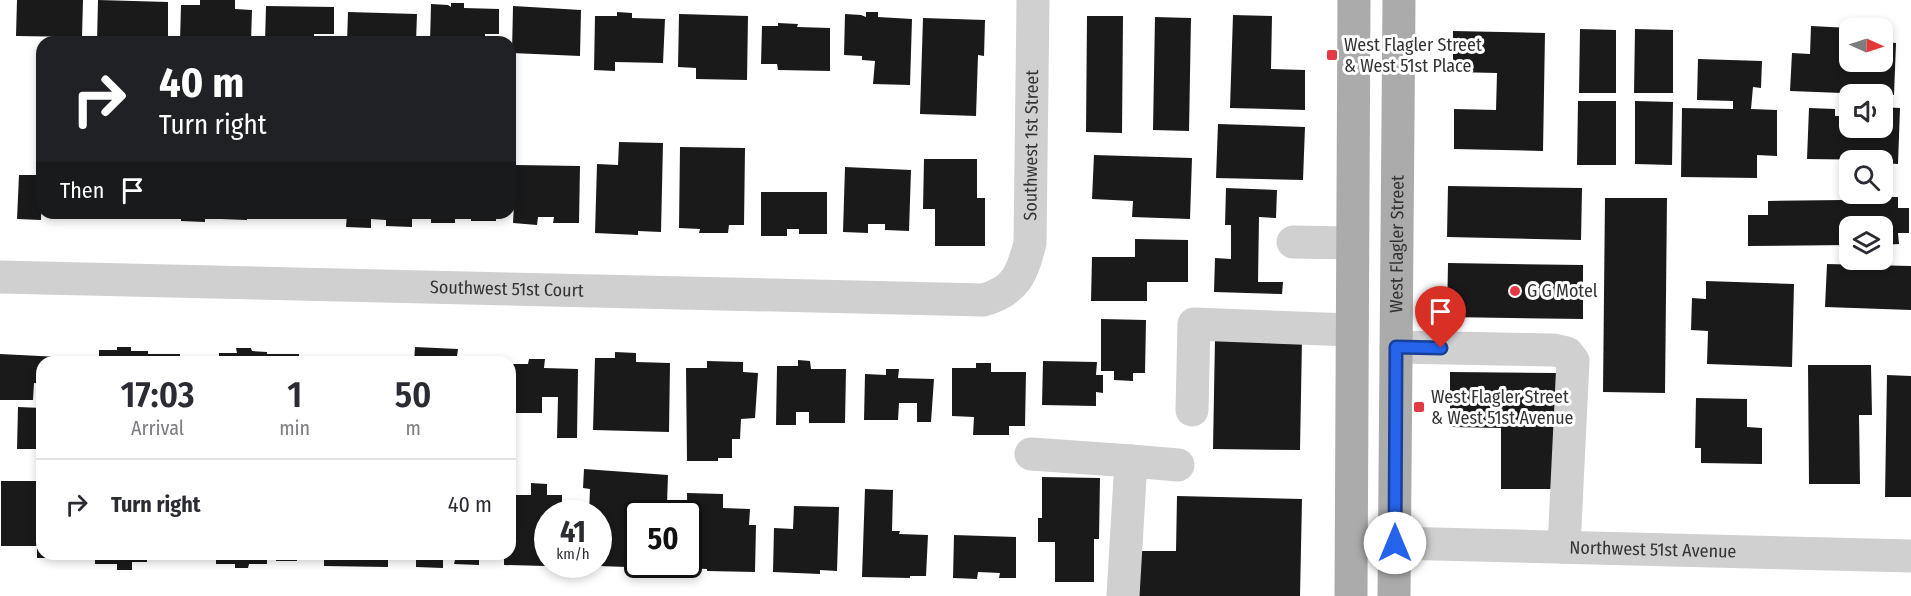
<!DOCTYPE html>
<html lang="en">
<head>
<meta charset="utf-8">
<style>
	body { margin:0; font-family:"Fira Sans Condensed",sans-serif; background:#f7f7f7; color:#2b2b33; height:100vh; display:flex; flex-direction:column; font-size:22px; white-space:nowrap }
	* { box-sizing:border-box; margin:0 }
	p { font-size:20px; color:#7c7c81 }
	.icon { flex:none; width:33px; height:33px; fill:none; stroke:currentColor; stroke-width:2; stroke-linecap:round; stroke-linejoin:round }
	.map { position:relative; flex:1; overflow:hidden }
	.sheet { position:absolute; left:36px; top:356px; width:480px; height:204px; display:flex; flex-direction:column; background:#fff; border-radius:18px; box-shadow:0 3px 9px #0003 }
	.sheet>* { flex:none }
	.banner { position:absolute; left:36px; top:36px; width:480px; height:183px; border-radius:18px; box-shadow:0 3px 9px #0003; background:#202124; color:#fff; overflow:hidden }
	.needle { width:39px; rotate:93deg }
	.fabs { position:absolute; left:1839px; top:18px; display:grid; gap:12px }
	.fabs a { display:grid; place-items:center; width:54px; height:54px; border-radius:12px; background:#fff; box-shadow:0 3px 9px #0003; font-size:30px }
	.speed { position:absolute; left:534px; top:500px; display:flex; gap:12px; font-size:30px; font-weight:700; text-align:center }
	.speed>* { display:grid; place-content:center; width:78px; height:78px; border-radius:50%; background:#fff; box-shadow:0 3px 9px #0003; line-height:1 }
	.speed small { font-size:15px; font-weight:400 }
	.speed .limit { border:3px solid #111; border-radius:9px; background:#fff; color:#111 }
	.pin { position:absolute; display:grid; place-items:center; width:51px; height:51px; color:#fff; margin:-62px -26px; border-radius:50% 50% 50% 0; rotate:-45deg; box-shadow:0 0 6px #0007 }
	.pin .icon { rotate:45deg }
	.me { position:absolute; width:66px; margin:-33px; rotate:0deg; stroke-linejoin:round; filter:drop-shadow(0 0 4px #0008) }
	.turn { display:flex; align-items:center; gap:21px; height:126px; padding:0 24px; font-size:27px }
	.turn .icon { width:78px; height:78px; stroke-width:2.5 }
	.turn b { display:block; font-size:42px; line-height:51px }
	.then { display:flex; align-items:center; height:57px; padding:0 24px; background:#0003; gap:12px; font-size:22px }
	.eta { display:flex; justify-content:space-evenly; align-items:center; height:102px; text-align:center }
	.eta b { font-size:36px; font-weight:600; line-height:42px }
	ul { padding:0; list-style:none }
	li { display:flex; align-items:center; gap:18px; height:90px; padding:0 24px; border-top:2px solid #e1e1e2 }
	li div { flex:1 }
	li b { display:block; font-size:22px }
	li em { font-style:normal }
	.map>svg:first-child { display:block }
</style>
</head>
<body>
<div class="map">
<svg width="1911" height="596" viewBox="0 0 1911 596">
	<rect width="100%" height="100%" fill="#fff"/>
	<!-- building -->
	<g fill="#1a1a1a">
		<polygon points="17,0 83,0 82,37 16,36"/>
		<polygon points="98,0 168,2 168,42 97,42"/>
		<polygon points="200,0 235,0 235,9 252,10 251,42 180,42 181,5 200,5"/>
		<polygon points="451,3 464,3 464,8 499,9 499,34 485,34 485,42 430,42 431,4 448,5 451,7"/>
		<polygon points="266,6 334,7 334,34 314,34 314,42 265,42"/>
		<polygon points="513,6 581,10 580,56 512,53"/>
		<polygon points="348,12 417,14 416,42 347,42"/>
		<polygon points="617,12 632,13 632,18 665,19 663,63 615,62 615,71 594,70 595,16 617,16"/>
		<polygon points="866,12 878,12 878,17 912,19 910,85 873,84 875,61 862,60 862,56 844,55 845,14 861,15 866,17"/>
		<polygon points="679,14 748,16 747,80 696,79 696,68 678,67"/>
		<polygon points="1233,15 1272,16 1271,69 1305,70 1305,110 1230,108"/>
		<polygon points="1087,16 1123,16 1122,133 1086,132"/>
		<polygon points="1155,17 1191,18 1189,131 1153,130"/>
		<polygon points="923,18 985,20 984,56 978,55 976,116 920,114"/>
		<polygon points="778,23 798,24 797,27 830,28 830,71 778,70 777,64 761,64 762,26 778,26"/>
		<polygon points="1811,26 1850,28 1850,62 1882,62 1882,42 1896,43 1894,95 1790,91 1792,53 1810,54"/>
		<polygon points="1580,29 1616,30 1616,93 1579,93"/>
		<polygon points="1635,29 1673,30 1673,93 1634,93"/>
		<polygon points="1453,31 1545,33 1543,151 1454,149 1454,109 1496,110 1497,73 1453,72"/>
		<polygon points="1698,59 1762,61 1761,88 1753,87 1751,109 1777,110 1777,156 1757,155 1757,178 1681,177 1682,108 1733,109 1733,101 1697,100"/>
		<polygon points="1578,101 1616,101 1616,165 1577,165"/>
		<polygon points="1635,101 1673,102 1672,165 1635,164"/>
		<polygon points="1882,107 1900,108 1898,164 1882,163 1882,160 1807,159 1809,108 1835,109 1835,116 1850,116 1850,128 1882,128"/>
		<polygon points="1218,124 1305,127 1303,180 1216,178"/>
		<polygon points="619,142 663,143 661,232 638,231 638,235 595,233 597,164 618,165"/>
		<polygon points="680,147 745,148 744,225 729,225 728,233 699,233 700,229 679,228"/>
		<polygon points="1094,155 1192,158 1190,219 1132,217 1133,201 1092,199"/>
		<polygon points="924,159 977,159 977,198 985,198 985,246 935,246 935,209 923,209"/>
		<polygon points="516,165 580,166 579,223 553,223 554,217 538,217 537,225 513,223"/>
		<polygon points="845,167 911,170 909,231 885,230 885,224 868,224 868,233 843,232"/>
		<polygon points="19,175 42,175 41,220 17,219"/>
		<polygon points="1448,186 1582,188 1581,240 1447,237"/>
		<polygon points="1226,188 1277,190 1276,218 1259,217 1258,282 1283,282 1282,294 1214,292 1215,258 1231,259 1231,225 1225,225"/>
		<polygon points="761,192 827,192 827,234 799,234 799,229 787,229 787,236 761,236"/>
		<polygon points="1845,197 1898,197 1898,208 1909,208 1909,233 1898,233 1899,244 1882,245 1882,226 1850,226 1850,245 1748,246 1748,215 1768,215 1768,201 1844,200"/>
		<polygon points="1605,198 1667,198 1665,393 1603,392"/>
		<polygon points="58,213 83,213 83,219 58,218"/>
		<polygon points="181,213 247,213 247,220 221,219 221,216 205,215 205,222 181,221"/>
		<polygon points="265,213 289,213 289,219 265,218"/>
		<polygon points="306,213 330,213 330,218 306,217"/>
		<polygon points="347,213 412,213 412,227 386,226 386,220 371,219 371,228 346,227"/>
		<rect x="431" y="213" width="24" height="10"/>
		<rect x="471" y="213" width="25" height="8"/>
		<polygon points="1135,239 1188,240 1188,282 1147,282 1147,301 1091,301 1092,257 1135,257"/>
		<polygon points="1448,263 1583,265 1583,319 1447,317"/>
		<polygon points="1827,264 1911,266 1911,310 1825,307"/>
		<polygon points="1706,281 1794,284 1792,367 1707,364 1708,331 1691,330 1692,298 1706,299"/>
		<polygon points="1101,319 1146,320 1145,373 1133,373 1133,381 1114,380 1114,371 1101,371"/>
		<polygon points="1215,338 1302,339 1300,450 1213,449"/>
		<polygon points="117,347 131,347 131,351 148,351 148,354 180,354 180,362 99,362 99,350 117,350"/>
		<polygon points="415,347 458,349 457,356 489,357 489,362 414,362"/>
		<polygon points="236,348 251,348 252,351 267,352 267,354 299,354 299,362 219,362 219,353 237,353"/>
		<polygon points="615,352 636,353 636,362 670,363 669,432 593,430 595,358 615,358"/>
		<polygon points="0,354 60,357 60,362 42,362 42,384 34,383 33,400 0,400"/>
		<polygon points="529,359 545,359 544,368 578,369 577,438 557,438 558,397 542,397 542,413 510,413 510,364 528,364"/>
		<polygon points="798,360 810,361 811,369 846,369 845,423 809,423 809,412 796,412 796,425 776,425 777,366 798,366"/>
		<polygon points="707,361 743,362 743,372 758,373 755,418 741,419 740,439 732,439 732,458 718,458 718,461 687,461 686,368 707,368"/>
		<polygon points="1043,361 1097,362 1096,375 1103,375 1103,393 1096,392 1096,406 1042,405"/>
		<polygon points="976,363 991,363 991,372 1026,372 1025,426 1009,426 1009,435 973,435 974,417 952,416 952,368 976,368"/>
		<polygon points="1808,365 1871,365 1872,415 1859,415 1860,484 1809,484"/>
		<polygon points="886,369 899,369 898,378 934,379 931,422 917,422 917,403 899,403 898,420 864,420 865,374 886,375"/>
		<polygon points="1450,372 1556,373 1555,489 1501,489 1501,428 1450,427"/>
		<polygon points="1887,375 1911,376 1911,497 1885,497"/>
		<polygon points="1696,398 1747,399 1747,427 1762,428 1762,464 1701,463 1701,448 1695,448"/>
		<polygon points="18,407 42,408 42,449 17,449"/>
		<polygon points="584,469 668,475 667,504 660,503 659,513 638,513 638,564 658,564 657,568 598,566 598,513 589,513 590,489 583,488"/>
		<polygon points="1042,477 1100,478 1099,539 1094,539 1094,582 1055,582 1055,542 1038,542 1038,518 1042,518"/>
		<polygon points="1,481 42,481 42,554 64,554 64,558 37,558 37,546 1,546"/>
		<polygon points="531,483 547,484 547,495 562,495 562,508 584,508 584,513 548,513 548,564 582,564 582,567 504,565 504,554 510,554 510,495 531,495"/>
		<polygon points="865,489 893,490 892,531 900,531 899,534 928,535 926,576 910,576 910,578 862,577"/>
		<polygon points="687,493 723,494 723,508 750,509 749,525 756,525 755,572 707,571 707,569 685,568 685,564 688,564"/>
		<polygon points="1177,496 1302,499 1300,596 1139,596 1140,551 1176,551"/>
		<polygon points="794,506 839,507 837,571 820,570 820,574 773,572 774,528 793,529"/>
		<polygon points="954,535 1016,537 1016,578 999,578 1000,573 978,572 977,579 953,578"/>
		<polygon points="95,554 178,554 178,560 158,560 158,556 147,556 147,562 132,562 132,570 117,570 117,564 95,564"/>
		<polygon points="216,554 267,554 267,564 249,564 248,568 235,568 235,564 216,564"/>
		<polygon points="277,554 297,554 297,561 276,561"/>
		<polygon points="324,554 388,554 388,567 324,566"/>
		<polygon points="416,554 479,554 479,565 454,564 455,560 443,559 443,568 416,567"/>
	</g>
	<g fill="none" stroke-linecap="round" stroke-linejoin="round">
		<!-- minor -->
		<g stroke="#d0d0d0" stroke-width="33">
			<polyline points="1293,242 1352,243"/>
			<path id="s1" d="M0 277 983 300C1016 291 1022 274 1030 243L1033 0"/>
			<polyline points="1396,347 1554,350 1567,353 1573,361 1564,547"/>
			<polyline points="1192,410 1194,324 1351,330"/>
			<polyline points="1031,454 1131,461 1123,596"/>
			<polyline points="1131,461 1178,465"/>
			<path id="s2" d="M1395 543 1911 556"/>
		</g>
		<!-- major -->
		<g stroke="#ababab" stroke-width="33">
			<polyline points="1351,596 1354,0"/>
			<path id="s3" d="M1394 596 1399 0"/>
		</g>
	</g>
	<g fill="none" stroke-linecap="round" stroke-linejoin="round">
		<!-- route casing -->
		<g stroke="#184099" stroke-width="15">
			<polyline id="route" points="1395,543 1396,347 1441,348"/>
		</g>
		<!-- route -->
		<use href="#route" stroke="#2563eb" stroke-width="10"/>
	</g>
	<!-- markers -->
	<g fill="#e63946" stroke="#fff" stroke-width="2">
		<rect x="1326" y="49" width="12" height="12" rx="3"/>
		<circle cx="1515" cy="291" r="6"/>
		<rect x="1413" y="401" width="12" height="12" rx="3"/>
	</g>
	<g text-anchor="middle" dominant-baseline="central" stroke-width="6" stroke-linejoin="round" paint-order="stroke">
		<!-- poi labels -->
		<g font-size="18" fill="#333" stroke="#fff" text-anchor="start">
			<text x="1344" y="45">West Flagler Street<tspan x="1344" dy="21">&amp; West 51st Place</tspan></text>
			<text x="1527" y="291">G G Motel</text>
			<text x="1431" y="397">West Flagler Street<tspan x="1431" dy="21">&amp; West 51st Avenue</tspan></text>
		</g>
		<!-- street labels -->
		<g font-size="18" fill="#333" stroke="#fff">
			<text stroke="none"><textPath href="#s1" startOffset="1160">Southwest 1st Street</textPath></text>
			<text stroke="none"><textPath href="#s3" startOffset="352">West Flagler Street</textPath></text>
			<text stroke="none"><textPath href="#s1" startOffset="507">Southwest 51st Court</textPath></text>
			<text stroke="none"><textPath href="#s2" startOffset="258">Northwest 51st Avenue</textPath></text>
		</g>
	</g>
</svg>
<div class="fabs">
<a><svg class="needle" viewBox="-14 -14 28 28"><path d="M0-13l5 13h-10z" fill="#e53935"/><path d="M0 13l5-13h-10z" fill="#7c7c81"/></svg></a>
<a><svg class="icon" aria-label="sound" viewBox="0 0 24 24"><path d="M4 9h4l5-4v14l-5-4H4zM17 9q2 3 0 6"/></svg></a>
<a><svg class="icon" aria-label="search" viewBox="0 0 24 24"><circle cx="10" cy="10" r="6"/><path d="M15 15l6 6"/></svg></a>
<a><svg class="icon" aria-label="layers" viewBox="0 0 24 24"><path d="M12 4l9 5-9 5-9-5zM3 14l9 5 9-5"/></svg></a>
</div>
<div class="speed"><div>41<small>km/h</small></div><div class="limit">50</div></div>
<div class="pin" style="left:1441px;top:348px;background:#d93025"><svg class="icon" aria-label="arrive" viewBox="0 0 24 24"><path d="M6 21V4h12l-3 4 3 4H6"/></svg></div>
<svg class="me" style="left:1395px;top:543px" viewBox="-20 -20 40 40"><circle r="19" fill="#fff"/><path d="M0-13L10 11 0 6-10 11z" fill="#2563eb"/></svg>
<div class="banner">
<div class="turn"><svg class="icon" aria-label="right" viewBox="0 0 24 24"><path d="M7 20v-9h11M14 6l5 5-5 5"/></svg><div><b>40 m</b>Turn right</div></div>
<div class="then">Then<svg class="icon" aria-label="arrive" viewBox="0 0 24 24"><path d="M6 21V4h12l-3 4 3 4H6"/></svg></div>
</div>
<section class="sheet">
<div class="eta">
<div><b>17:03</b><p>Arrival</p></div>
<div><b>1</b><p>min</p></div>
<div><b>50</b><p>m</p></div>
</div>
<ul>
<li><svg class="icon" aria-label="right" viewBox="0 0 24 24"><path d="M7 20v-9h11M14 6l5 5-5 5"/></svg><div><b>Turn right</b></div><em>40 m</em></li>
</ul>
</section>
</div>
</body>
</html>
